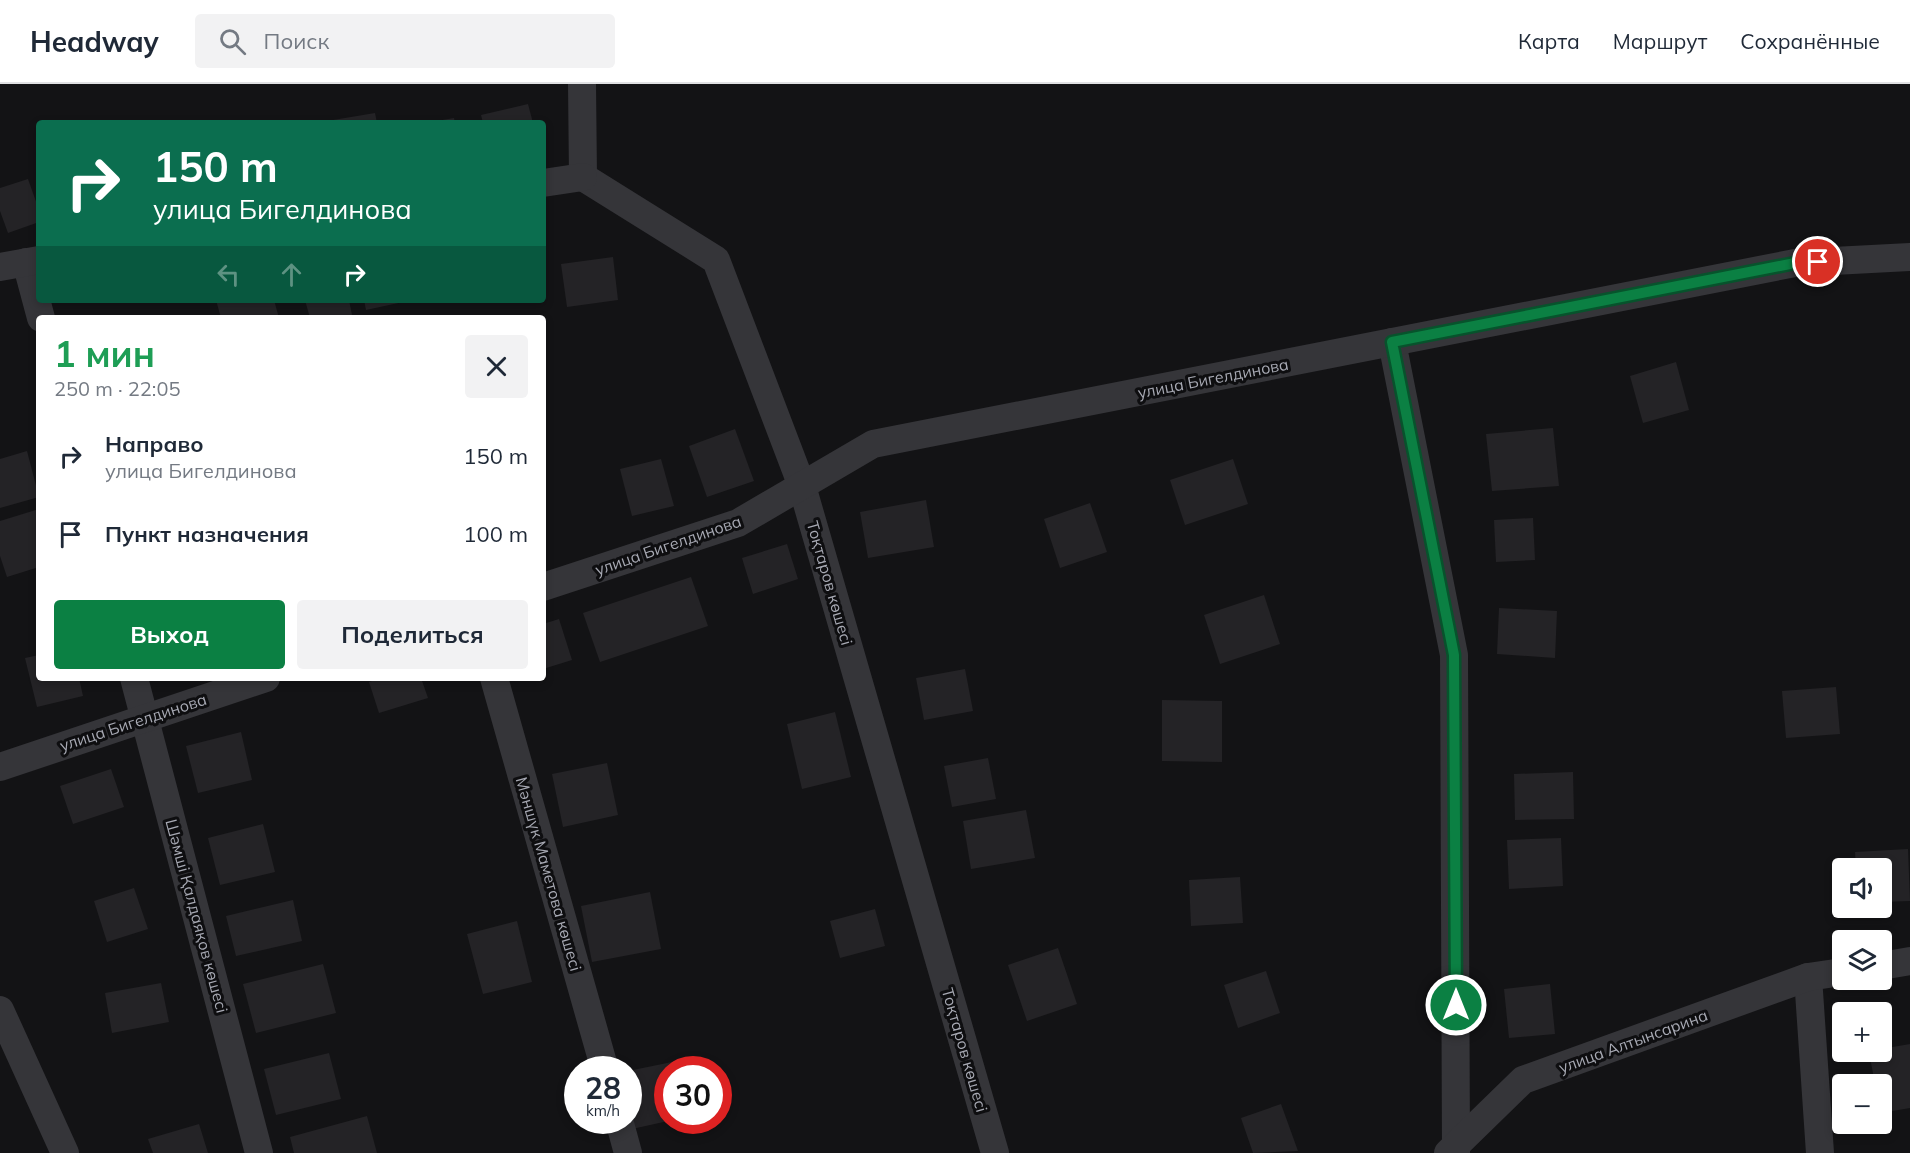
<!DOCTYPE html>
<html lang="ru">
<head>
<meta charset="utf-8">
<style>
	body { margin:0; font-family:Mulish,sans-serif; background:#f2f2f3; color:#1f2937; height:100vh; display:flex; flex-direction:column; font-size:22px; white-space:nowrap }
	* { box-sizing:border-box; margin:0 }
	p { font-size:20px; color:#747a83 }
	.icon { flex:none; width:33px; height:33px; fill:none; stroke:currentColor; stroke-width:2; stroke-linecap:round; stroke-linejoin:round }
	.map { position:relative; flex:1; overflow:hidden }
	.panel { position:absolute; left:36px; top:231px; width:510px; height:366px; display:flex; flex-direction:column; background:#fff; border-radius:6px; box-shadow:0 3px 9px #0003 }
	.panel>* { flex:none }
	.guide { position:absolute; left:36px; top:36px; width:510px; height:183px; border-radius:6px; box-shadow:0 3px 9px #0003; background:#0b6e4f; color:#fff; overflow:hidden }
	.fabs { position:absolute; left:1832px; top:774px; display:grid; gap:12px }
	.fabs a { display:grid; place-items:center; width:60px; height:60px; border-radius:6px; background:#fff; box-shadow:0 3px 9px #0003; font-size:30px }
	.speed { position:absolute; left:564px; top:972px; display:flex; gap:12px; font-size:30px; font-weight:700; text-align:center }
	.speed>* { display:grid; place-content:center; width:78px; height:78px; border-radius:50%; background:#fff; box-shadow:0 3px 9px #0003; line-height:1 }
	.speed small { font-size:15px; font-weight:400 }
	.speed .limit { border:9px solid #d22; background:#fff; color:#111 }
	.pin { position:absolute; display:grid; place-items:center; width:51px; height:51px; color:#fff; margin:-26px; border:3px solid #fff; border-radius:50%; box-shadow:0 2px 6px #0007 }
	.me { position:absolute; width:66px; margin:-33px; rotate:0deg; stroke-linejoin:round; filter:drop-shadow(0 0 4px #0008) }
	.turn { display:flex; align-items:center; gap:21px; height:126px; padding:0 18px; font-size:27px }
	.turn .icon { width:78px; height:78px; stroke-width:2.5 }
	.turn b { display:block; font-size:42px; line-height:51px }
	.lanes { display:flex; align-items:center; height:57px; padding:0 18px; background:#0003; justify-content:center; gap:30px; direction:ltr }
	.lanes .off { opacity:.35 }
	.round { display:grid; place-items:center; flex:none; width:63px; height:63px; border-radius:6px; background:#f2f2f3 }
	.overview { display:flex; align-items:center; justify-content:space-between; height:102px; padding:0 18px }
	h1 { font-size:36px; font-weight:700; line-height:45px; color:#1e9e55 }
	.cta { display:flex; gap:12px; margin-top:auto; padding:12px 18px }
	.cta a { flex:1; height:69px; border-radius:6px; background:#0b8043; color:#fff; font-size:24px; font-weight:700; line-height:69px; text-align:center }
	.cta a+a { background:#f2f2f3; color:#1f2937 }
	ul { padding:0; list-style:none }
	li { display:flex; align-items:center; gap:18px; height:78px; padding:0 18px }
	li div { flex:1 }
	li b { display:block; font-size:22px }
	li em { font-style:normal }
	header { display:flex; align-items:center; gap:36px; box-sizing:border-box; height:84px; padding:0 30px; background:#fff; border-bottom:2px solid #e0e1e3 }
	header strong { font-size:28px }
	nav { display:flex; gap:33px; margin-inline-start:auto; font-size:21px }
	.search { width:420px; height:54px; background:#f2f2f3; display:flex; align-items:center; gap:15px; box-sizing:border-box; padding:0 21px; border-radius:6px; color:#747a83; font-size:22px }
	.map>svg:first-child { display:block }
</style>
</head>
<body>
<header>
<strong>Headway</strong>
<div class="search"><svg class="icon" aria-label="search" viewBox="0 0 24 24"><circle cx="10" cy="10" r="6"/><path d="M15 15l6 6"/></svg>Поиск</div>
<nav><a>Карта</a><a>Маршрут</a><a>Сохранённые</a></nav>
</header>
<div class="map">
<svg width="1910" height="1069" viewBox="0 0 1910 1069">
	<rect width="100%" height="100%" fill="#131315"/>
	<!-- building -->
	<g fill="#242326">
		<polygon points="528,20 533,39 483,39 481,31"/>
		<polygon points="375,29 377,39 321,39 321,38"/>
		<polygon points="454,34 455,39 431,39 431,38"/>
		<polygon points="28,95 39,126 39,138 8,149 0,127 0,104"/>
		<polygon points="613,173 618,216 567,223 561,180"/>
		<polygon points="216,216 274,216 279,234 221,234"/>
		<polygon points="305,216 349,216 352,231 338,234 310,234"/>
		<polygon points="364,216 402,216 403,218 366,226"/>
		<polygon points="1676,278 1689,326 1643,339 1630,292"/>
		<polygon points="1553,344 1559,402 1492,407 1486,350"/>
		<polygon points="735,345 754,397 707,413 689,362"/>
		<polygon points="27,367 39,413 0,424 0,375"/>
		<polygon points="661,375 674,422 632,432 620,385"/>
		<polygon points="1233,375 1248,420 1185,441 1170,396"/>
		<polygon points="926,416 934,463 868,474 860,428"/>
		<polygon points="1090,419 1107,468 1060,484 1044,435"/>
		<polygon points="39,425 39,483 7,493 0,472 0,437"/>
		<polygon points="1533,434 1535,476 1496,478 1494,436"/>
		<polygon points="787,460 798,495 753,510 742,474"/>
		<polygon points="691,493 708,542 600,578 583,529"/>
		<polygon points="1264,511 1280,560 1220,580 1204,531"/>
		<polygon points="1499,524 1557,527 1555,574 1497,570"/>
		<polygon points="559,535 572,576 543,585 543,540"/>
		<polygon points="39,571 39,594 79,594 83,612 37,623 25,574"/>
		<polygon points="965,585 973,627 924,636 916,594"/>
		<polygon points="381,594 421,594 428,614 379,629 369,598"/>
		<polygon points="1836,603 1840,650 1786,654 1782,607"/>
		<polygon points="1162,616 1222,617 1222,678 1162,677"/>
		<polygon points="835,628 851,693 802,705 787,640"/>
		<polygon points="241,648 252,696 198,709 186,662"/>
		<polygon points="988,674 996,715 952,723 944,682"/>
		<polygon points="607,679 618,731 563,743 552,690"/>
		<polygon points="111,685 124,723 73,740 60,702"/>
		<polygon points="1573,688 1574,735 1515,736 1514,690"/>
		<polygon points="1026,726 1035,774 971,785 963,737"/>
		<polygon points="263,740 275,788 220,801 208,754"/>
		<polygon points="1561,754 1563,802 1509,805 1507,756"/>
		<polygon points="1908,765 1910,817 1881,818 1881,784 1856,784 1855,768"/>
		<polygon points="1240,793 1243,839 1191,842 1189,796"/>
		<polygon points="134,804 148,845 107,858 94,817"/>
		<polygon points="650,808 661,865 592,878 581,822"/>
		<polygon points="293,816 302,857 236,872 226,832"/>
		<polygon points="875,825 885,862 840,874 830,837"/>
		<polygon points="517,837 532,898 483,910 467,850"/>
		<polygon points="1058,864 1077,920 1027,937 1008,881"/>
		<polygon points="323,880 336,929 256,949 243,900"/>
		<polygon points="1266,887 1280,929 1238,944 1224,901"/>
		<polygon points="161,899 169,938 112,949 105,909"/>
		<polygon points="1550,900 1555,950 1509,954 1504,905"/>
		<polygon points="1910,960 1910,1024 1881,1029 1881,1000 1875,1000 1869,968 1881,968 1881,965"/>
		<polygon points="329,969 341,1015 276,1031 264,985"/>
		<polygon points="677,977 679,986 668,986 668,1037 632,1045 628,1030 628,987"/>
		<polygon points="1281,1020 1298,1067 1253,1069 1241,1034"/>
		<polygon points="367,1032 377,1069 294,1069 290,1053"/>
		<polygon points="199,1040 208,1069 153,1069 148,1055"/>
	</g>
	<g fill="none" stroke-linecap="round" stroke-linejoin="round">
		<!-- minor -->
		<g stroke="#353539" stroke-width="28">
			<polyline points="582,0 583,93 716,176 802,402 995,1069"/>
			<polyline points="543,99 583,93"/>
			<polyline points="26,178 41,234"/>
			<polyline points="0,183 39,176"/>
			<polyline points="1392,258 1454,571 1456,1069"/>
			<polyline points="543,503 738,439 873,360 1795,179 1910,173"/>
			<polyline points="134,594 259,1069"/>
			<polyline points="494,594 605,986"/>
			<polyline points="0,683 266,594"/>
			<polyline points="1881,882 1910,877"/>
			<polyline points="1808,893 1820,1069"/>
			<polyline points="0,926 65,1069"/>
			<polyline points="619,1036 628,1069"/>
			<polyline points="1448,1069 1523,996 1808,893 1842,888"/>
		</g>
	</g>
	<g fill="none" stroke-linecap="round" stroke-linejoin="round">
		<!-- route casing -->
		<g stroke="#07532c" stroke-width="15">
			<polyline id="route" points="1456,921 1454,571 1392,258 1795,179 1818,178"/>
		</g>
		<!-- route -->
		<use href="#route" stroke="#0b8043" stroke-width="10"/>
	</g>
	<g text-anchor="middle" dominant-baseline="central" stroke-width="6" stroke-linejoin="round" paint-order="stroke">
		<!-- street labels -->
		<g font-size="16" fill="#a7a9b3" stroke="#0e0e10">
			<text transform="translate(1213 294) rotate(-11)">улица Бигелдинова</text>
			<text transform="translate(668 461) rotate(-19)">улица Бигелдинова</text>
			<text transform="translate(830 499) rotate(74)">Тоқтаров көшесі</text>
			<text transform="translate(133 638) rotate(-18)">улица Бигелдинова</text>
			<text transform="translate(549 790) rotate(74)">Мәншүк Маметова көшесі</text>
			<text transform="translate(197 832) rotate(75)">Шәмші Қалдаяқов көшесі</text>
			<text transform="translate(1633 957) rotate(-20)">улица Алтынсарина</text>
			<text transform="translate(965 966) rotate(74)">Тоқтаров көшесі</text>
		</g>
	</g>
</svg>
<div class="fabs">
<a><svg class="icon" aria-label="sound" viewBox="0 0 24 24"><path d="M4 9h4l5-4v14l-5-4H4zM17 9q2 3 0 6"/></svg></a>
<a><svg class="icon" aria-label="layers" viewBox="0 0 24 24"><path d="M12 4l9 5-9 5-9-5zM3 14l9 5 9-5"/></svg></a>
<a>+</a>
<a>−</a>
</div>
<div class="speed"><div>28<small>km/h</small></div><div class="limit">30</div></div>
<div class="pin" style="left:1818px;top:178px;background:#d93025"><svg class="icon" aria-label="arrive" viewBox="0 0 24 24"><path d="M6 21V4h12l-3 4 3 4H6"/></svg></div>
<svg class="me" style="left:1456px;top:921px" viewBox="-20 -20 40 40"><circle r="17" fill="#0b8043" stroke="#fff" stroke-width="3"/><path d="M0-11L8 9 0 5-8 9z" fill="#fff"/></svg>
<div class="guide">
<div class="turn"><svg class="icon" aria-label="right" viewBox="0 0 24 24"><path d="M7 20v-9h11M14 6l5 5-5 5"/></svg><div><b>150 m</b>улица Бигелдинова</div></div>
<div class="lanes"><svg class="icon off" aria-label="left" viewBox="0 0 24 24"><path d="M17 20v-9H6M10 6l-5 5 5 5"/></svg><svg class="icon off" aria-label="ahead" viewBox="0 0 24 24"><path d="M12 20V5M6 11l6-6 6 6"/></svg><svg class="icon" aria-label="right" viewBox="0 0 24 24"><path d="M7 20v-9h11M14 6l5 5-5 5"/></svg></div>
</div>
<section class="panel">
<div class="overview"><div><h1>1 мин</h1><p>250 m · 22:05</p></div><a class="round"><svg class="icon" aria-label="close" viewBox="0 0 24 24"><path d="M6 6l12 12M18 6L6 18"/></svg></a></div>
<ul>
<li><svg class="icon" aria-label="right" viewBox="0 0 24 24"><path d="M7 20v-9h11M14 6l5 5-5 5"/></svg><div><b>Направо</b><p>улица Бигелдинова</p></div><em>150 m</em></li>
<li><svg class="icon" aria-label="arrive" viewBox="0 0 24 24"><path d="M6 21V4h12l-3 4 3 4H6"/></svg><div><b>Пункт назначения</b></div><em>100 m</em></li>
</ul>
<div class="cta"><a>Выход</a><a>Поделиться</a></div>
</section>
</div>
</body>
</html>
